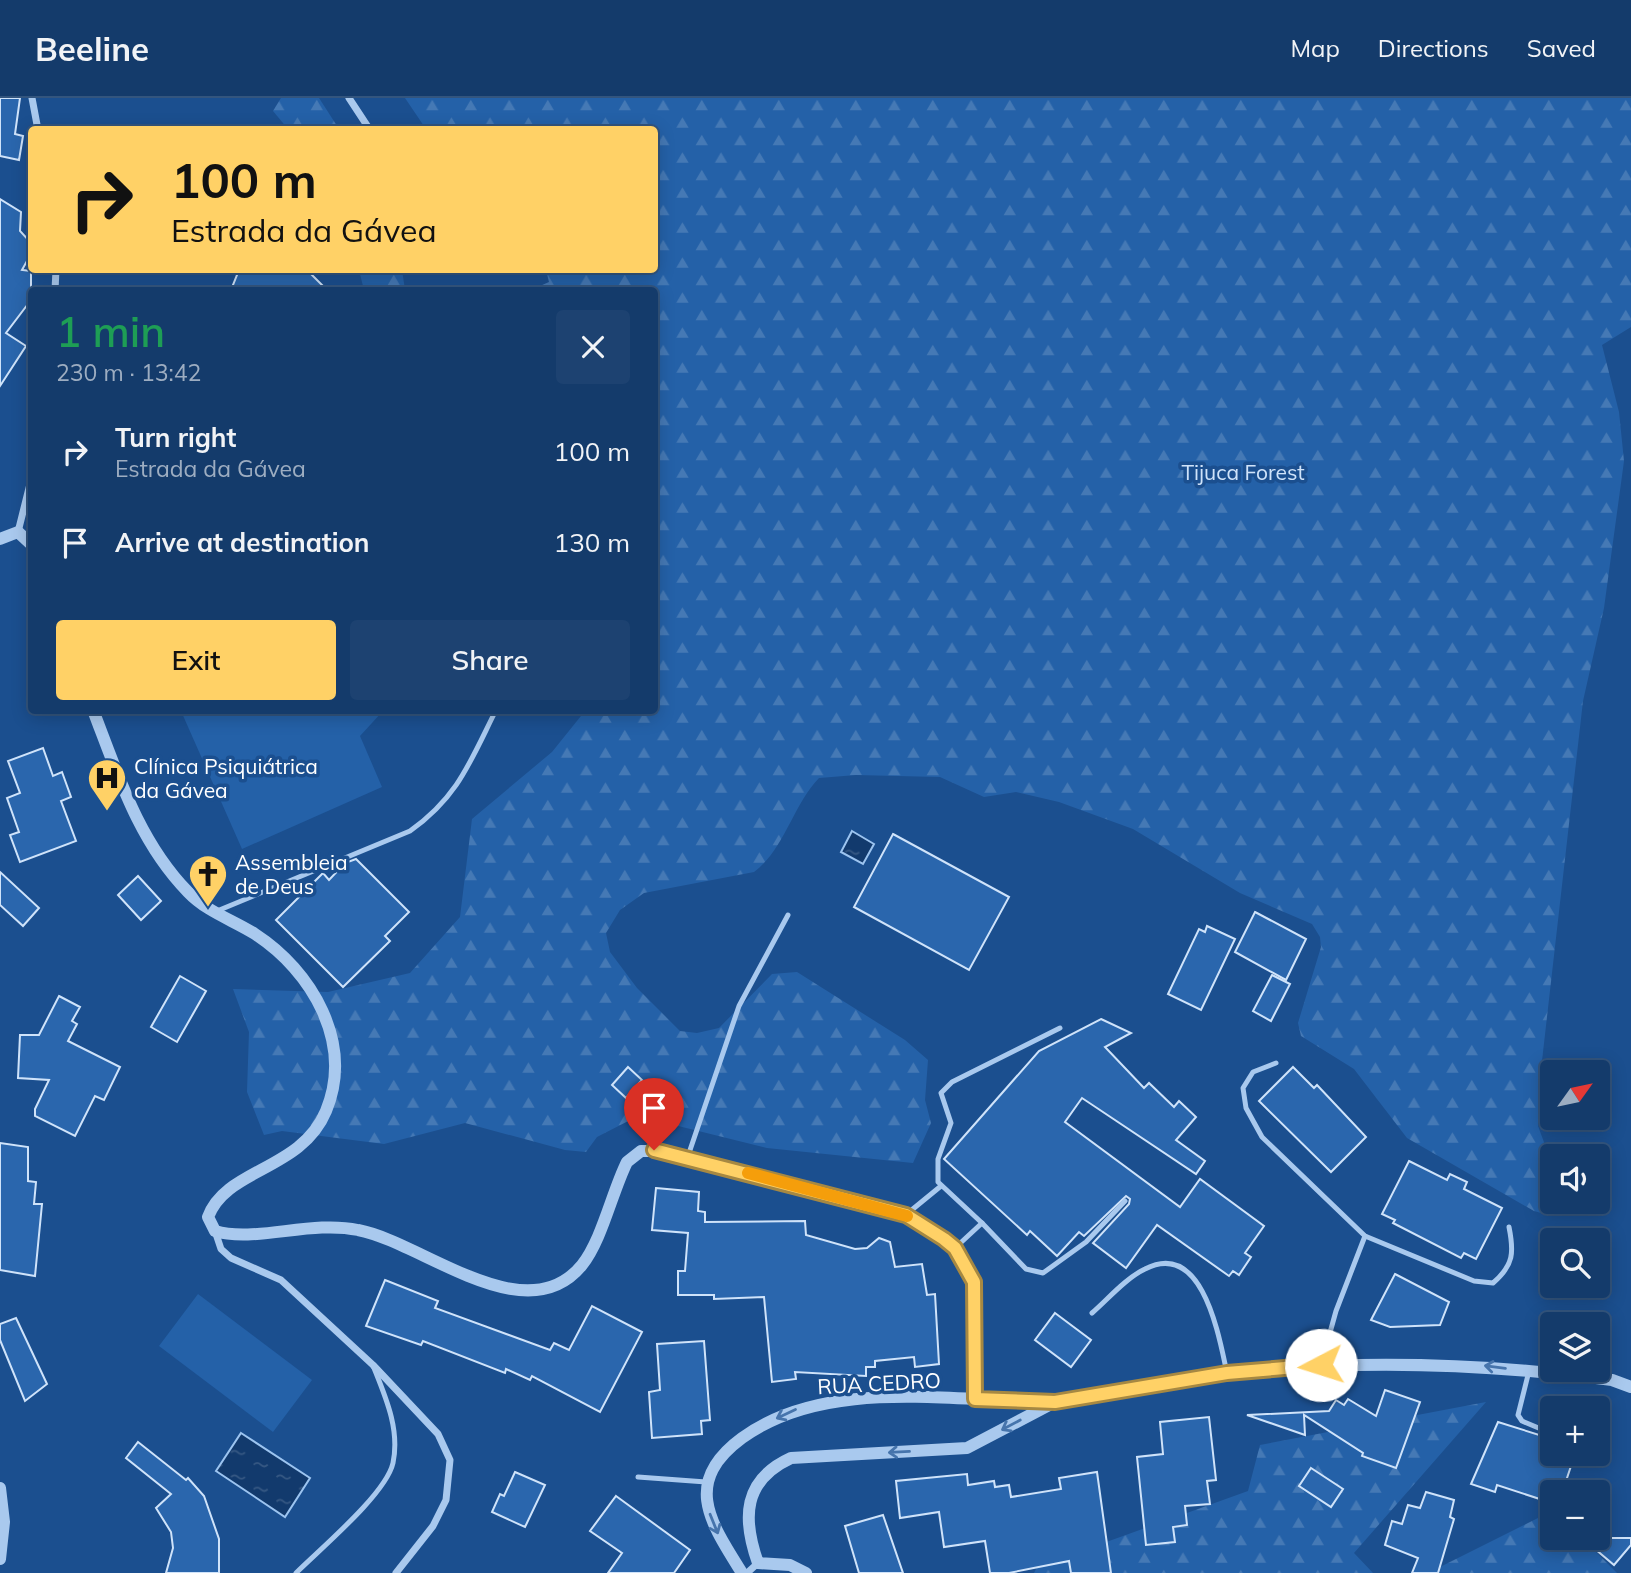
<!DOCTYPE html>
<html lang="en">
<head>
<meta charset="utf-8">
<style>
	body { margin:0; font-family:Mulish,sans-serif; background:#1d4271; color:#f1f3f6; height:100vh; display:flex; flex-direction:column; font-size:26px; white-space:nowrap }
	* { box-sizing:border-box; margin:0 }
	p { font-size:23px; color:#9dadc1 }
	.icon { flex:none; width:38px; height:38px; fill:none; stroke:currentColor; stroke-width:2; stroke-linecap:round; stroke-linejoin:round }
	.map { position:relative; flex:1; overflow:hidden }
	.panel { position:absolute; left:28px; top:189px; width:630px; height:427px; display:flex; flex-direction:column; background:#143b6b; border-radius:7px; box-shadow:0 4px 18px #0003,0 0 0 2px #33557e }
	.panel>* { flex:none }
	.top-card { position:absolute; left:28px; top:28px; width:630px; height:147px; border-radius:7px; box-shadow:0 4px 18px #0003,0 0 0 2px #33557e; background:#ffd166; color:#111; overflow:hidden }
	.needle { width:46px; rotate:57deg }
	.tools { position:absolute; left:1540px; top:962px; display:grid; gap:14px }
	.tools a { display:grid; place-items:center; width:70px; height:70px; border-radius:7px; background:#143b6b; box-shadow:0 4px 18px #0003,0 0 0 2px #33557e; font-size:35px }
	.pin { position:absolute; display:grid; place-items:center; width:60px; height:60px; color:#fff; margin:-72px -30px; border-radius:50% 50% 50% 0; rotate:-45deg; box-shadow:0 0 7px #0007 }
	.pin .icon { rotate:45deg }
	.me { position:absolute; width:77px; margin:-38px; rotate:265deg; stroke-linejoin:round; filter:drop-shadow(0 0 5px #0008) }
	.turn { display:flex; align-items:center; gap:24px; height:147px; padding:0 28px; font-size:32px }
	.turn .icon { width:91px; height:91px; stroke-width:2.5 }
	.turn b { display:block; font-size:49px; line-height:60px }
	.round { display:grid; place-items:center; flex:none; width:74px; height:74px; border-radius:7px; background:#1d4271 }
	.headline { display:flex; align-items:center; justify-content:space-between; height:119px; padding:0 28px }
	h1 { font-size:42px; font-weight:600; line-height:52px; color:#1e9e55 }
	.primary-button { display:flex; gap:14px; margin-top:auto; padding:14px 28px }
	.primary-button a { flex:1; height:80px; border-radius:7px; background:#ffd166; color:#111; font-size:28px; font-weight:600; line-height:80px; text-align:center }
	.primary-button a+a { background:#1d4271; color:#f1f3f6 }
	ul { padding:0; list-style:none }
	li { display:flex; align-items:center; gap:21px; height:91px; padding:0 28px }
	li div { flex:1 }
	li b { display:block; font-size:26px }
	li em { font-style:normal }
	header { display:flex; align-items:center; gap:42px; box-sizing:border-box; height:98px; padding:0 35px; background:#143b6b; border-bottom:2px solid #33557e }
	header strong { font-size:33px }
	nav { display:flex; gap:38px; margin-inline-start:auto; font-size:24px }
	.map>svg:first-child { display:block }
</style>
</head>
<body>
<header>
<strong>Beeline</strong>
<nav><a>Map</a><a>Directions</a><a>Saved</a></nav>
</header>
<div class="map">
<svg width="1631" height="1475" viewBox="0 0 1631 1475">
	<defs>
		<pattern id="forest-firs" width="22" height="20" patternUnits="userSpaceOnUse" patternTransform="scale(1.75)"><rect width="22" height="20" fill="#2461a8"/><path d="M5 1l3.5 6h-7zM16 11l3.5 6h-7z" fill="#4579b5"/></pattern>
		<pattern id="water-ripples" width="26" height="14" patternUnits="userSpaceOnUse" patternTransform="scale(1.75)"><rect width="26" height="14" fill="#123a6d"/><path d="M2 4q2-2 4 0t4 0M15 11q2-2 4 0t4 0" fill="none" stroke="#365883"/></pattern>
	</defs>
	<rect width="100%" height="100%" fill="#1b4f8f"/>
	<!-- forest -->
	<g fill="url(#forest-firs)">
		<polygon points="281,0 319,0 339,31 288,31 273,13"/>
		<path d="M405 0H1631V229L1602 247 1619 314 1624 363 1604 510 1583 603 1539 989 1538 1028 1552 1066V1104H1559V1111L1552 1118 1534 1113 1407 1040 1354 971 1301 938 1298 925 1321 849 1320 839 1312 826 1240 795 1133 731 1059 704 1016 694 984 699 940 679 856 677 819 680C793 707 784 752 754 774L644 795 620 812 606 835 610 854 637 890 680 933 697 935 719 930 772 876 797 874 905 942 928 962 925 1002 931 1025 913 1065 767 1050 638 1018 597 1039 586 1054 565 1052 465 1025 384 1046 282 1033 264 1037 247 994 249 934 233 891 328 894 410 875 460 819 472 721 552 654 585 613 654 612V192H531L549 184 546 172H654V32L426 31Z"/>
		<polygon points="359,172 402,172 405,192 364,192"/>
		<polygon points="1486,1304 1354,1455 1373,1475 1034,1475 1037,1469 1248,1393 1260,1347"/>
		<polygon points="1552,1413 1552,1440 1582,1440 1617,1475 1428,1475"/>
	</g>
	<!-- pitch -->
	<g fill="#2461a8">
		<polygon points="181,613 383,613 360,638 382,689 242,751"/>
		<polygon points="198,1196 312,1282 273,1334 159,1248"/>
	</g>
	<!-- water -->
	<g fill="url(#water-ripples)" stroke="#9cc4f0" stroke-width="2">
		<polygon points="852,733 874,746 863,766 841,754"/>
		<polygon points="241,1335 310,1380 285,1419 216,1373"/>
	</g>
	<!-- building -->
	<g fill="#2a66ad" stroke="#cfe3fa" stroke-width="2">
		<polygon points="0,0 20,0 15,36 23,38 19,62 0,58"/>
		<polygon points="0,101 21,114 20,133 32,146 32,154 22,172 31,173 31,202 6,235 26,248 0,288"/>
		<polygon points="239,172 307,172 327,192 231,192"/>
		<polygon points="43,650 53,678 62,674 71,699 61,703 76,743 20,764 10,737 19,734 7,700 20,695 8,663"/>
		<polygon points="893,736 1009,799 969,872 854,809"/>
		<polygon points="356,761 409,814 385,838 390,843 343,889 276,822 323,775 329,782 345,765"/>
		<polygon points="0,774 39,810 23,828 0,807"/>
		<polygon points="138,778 161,803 141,822 118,797"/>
		<polygon points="1255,814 1306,841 1286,882 1235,854"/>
		<polygon points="1207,828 1235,841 1201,912 1168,896 1199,831 1205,834"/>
		<polygon points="1272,877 1290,886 1271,923 1253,913"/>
		<polygon points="180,878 206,893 177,944 151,929"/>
		<polygon points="59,898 80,909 72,923 77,926 68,943 120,969 104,1002 95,998 75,1038 35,1018 35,1011 49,982 18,980 20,937 39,937"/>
		<polygon points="1101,921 1131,935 1105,949 1144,990 1149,985 1174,1009 1179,1003 1196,1019 1176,1042 1205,1063 1196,1076 1082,1000 1065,1024 1180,1109 1200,1081 1264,1128 1245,1155 1251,1159 1239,1177 1233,1173 1229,1178 1157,1127 1126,1170 1093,1145 1129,1106 1130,1101 1126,1098 1084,1138 1079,1134 1057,1158 1030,1133 1027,1137 944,1061 1039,953"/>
		<polygon points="628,969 642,982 626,1000 612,987"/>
		<polygon points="1293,969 1314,990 1317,987 1366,1039 1331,1074 1259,1003"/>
		<polygon points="0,1045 28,1049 28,1083 36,1084 34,1106 42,1106 35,1178 0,1172"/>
		<polygon points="1409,1063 1447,1082 1450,1076 1467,1084 1464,1091 1502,1110 1476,1161 1464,1155 1461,1160 1393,1125 1395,1122 1382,1116"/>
		<polygon points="656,1090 699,1094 698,1113 705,1114 705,1124 805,1123 806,1137 855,1151 867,1150 879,1140 890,1144 895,1169 922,1166 927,1197 935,1196 939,1266 915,1269 914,1259 875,1263 875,1269 866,1269 866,1278 795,1274 796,1281 772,1284 764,1199 714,1201 714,1197 678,1197 678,1173 685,1173 688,1135 652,1132"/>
		<polygon points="1395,1176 1449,1204 1440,1227 1390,1229 1371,1222"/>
		<polygon points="385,1182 438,1203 435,1210 550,1252 554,1245 569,1252 592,1208 642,1234 600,1314 532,1278 530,1282 506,1271 505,1275 423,1243 421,1247 366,1228"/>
		<polygon points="1055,1215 1091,1242 1071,1269 1035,1242"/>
		<polygon points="16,1220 47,1286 25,1303 0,1242 0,1226"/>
		<polygon points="704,1243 710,1322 701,1323 702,1336 652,1340 649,1294 660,1292 657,1246"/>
		<polygon points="1385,1292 1420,1304 1396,1370 1362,1358 1363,1355 1304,1317 1305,1337 1247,1317 1329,1313 1336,1302 1344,1307 1348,1301 1376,1318"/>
		<polygon points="1209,1319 1216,1382 1207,1383 1210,1406 1185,1408 1187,1427 1173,1429 1175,1444 1146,1447 1137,1359 1163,1356 1160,1324"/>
		<polygon points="1498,1324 1552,1341 1552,1356 1575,1356 1562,1395 1552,1395 1552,1405 1497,1387 1495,1394 1471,1386"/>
		<polygon points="138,1344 186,1382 188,1380 204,1398 219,1441 219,1475 166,1475 173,1450 171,1434 156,1410 171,1396 126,1360"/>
		<polygon points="1311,1370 1343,1391 1331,1409 1299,1388"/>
		<polygon points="515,1374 545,1387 525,1429 492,1414 500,1396 504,1398"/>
		<polygon points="1097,1374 1111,1475 1071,1475 1069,1463 1009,1475 990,1475 985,1443 944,1449 939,1414 900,1420 896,1383 967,1376 968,1387 994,1383 995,1389 1009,1387 1011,1399 1061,1391 1059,1380"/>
		<polygon points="1426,1394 1454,1402 1450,1419 1454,1421 1438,1475 1412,1475 1418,1460 1385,1447 1392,1423 1402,1426 1408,1407 1420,1410"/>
		<polygon points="616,1398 690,1452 674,1475 608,1475 622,1455 590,1433"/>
		<polygon points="883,1417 903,1475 859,1475 845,1428"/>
		<polygon points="1582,1440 1631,1440 1631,1447 1614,1467"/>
	</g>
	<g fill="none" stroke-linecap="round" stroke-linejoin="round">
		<!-- service -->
		<g stroke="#a9c9ee" stroke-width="5">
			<path d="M217 813 410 733C458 699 470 664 496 612"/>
			<path d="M1276 965 1253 974 1243 990 1246 1010 1262 1039 1365 1138 1474 1183 1493 1185C1514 1167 1514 1154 1509 1129"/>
			<polyline points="688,1058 739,908 788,817"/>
			<polyline points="908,1115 941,1088"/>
			<polyline points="982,1125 1026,1171 1043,1175 1086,1144 1125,1103"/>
			<polyline points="955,1150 982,1125 938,1084 938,1061 951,1025 941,995 952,984 1060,930"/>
			<path d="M1092 1215C1108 1201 1126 1180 1145 1171 1203 1141 1219 1239 1227 1275"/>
			<polyline points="1321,1267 1336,1213 1365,1138"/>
			<polyline points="1529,1273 1518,1317 1522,1323 1541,1331"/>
			<polyline points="638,1379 706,1384"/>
			<path d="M296 1475C320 1451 386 1396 393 1365 400 1332 386 1300 374 1270"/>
		</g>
		<!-- minor -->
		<g stroke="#a9c9ee" stroke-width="7">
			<polyline points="32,0 38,32"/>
			<polyline points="349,0 370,32"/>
			<polyline points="55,192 56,172"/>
			<polyline points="18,434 32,378"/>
			<polyline points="215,1133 221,1151 231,1160 281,1182 373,1267 438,1336 450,1362 446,1402 433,1428 396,1475"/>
			<polyline points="747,1475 758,1465"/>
		</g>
		<!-- tertiary -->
		<g stroke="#a9c9ee" stroke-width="12">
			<polyline points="0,441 18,434 32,447"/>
			<path d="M93 612C118 677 139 744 188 794 207 814 233 822 255 836 312 873 354 945 326 1013 301 1073 226 1070 208 1119L215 1133C254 1145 311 1122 358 1132 422 1144 526 1236 582 1167 602 1142 612 1094 627 1064L641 1053H665L906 1117 944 1141 955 1150 974 1184 975 1301"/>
			<polyline points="0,1390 4,1424 0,1461"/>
			<path d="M742 1475C710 1424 682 1384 742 1340 812 1289 911 1298 993 1302 1013 1302 1035 1306 1056 1304 1114 1300 1170 1281 1228 1275 1358 1261 1483 1265 1612 1282L1631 1289"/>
			<path d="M806 1475 790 1467 758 1465C742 1420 743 1382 791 1360L967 1350 1055 1304"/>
		</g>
	</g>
	<!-- one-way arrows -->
	<defs><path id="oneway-shaft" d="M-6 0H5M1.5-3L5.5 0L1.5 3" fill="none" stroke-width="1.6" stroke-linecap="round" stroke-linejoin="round" transform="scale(1.75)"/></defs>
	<g stroke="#4674ac">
		<use href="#oneway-shaft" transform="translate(1495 1269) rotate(-173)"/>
		<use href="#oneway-shaft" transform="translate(786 1316) rotate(155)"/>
		<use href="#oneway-shaft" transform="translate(1011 1327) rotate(152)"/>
		<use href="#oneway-shaft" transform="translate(899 1354) rotate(177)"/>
		<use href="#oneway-shaft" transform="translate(714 1426) rotate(68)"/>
	</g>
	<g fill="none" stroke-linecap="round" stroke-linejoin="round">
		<!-- route casing -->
		<g stroke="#a68842" stroke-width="18">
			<polyline id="route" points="654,1052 906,1117 944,1141 955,1150 974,1184 975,1301 1055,1304 1227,1275 1321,1267"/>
		</g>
		<!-- route -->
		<use href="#route" stroke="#ffd166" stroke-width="12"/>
		<!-- slow -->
		<polyline stroke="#f59e0b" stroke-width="12" points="748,1075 907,1118"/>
	</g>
	<!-- icons -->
	<defs>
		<g id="hospital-pin" transform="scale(2.0125)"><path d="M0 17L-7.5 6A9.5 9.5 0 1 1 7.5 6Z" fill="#ffd166" stroke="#1b4f8f"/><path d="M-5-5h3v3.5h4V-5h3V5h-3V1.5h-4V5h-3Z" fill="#111"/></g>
		<g id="church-pin" transform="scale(2.0125)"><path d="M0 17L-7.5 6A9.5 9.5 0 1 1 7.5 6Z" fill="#ffd166" stroke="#1b4f8f"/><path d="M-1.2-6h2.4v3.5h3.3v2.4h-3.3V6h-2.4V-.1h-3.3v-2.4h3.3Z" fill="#111"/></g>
	</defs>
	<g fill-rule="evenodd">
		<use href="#hospital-pin" x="107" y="680"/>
		<use href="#church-pin" x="208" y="776"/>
	</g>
	<g text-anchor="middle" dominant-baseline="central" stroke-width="7" stroke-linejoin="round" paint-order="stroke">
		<!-- park labels -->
		<g font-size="21" fill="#cfe3fa" stroke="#1b4f8f">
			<text x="1243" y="374">Tijuca Forest</text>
		</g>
		<!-- poi labels -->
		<g font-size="21" fill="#fff" stroke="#1b4f8f" text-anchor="start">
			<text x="134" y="668">Clínica Psiquiátrica<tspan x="134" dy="24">da Gávea</tspan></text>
			<text x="235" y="764">Assembleia<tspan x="235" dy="24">de Deus</tspan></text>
		</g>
		<!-- street labels -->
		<g font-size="21" fill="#fff" stroke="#1b4f8f">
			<text transform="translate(879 1285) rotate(-3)">RUA CEDRO</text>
		</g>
	</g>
</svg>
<div class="tools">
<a><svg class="needle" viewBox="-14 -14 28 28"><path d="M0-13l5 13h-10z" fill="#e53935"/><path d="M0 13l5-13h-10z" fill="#9dadc1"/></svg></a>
<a><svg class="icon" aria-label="sound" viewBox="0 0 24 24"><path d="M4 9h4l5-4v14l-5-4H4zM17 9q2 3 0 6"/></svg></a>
<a><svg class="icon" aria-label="search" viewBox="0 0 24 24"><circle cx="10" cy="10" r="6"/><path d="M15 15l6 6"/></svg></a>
<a><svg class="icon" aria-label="layers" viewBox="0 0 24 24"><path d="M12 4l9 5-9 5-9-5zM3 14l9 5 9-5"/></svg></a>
<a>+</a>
<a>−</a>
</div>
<div class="pin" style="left:654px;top:1052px;background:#d93025"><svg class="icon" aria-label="arrive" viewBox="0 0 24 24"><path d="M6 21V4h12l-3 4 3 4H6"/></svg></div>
<svg class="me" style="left:1321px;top:1267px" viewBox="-20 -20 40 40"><circle r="19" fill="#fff"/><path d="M0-13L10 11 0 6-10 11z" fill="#ffd166"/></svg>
<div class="top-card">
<div class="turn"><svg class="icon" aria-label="right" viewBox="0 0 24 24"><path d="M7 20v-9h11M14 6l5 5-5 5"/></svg><div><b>100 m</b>Estrada da Gávea</div></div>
</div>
<section class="panel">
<div class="headline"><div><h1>1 min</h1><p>230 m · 13:42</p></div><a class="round"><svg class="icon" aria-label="close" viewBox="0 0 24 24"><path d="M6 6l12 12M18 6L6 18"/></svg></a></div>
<ul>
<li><svg class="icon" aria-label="right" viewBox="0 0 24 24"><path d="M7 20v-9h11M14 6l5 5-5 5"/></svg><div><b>Turn right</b><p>Estrada da Gávea</p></div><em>100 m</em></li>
<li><svg class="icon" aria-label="arrive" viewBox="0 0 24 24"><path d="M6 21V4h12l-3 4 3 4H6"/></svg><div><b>Arrive at destination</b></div><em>130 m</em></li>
</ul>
<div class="primary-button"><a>Exit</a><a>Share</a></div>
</section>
</div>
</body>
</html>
